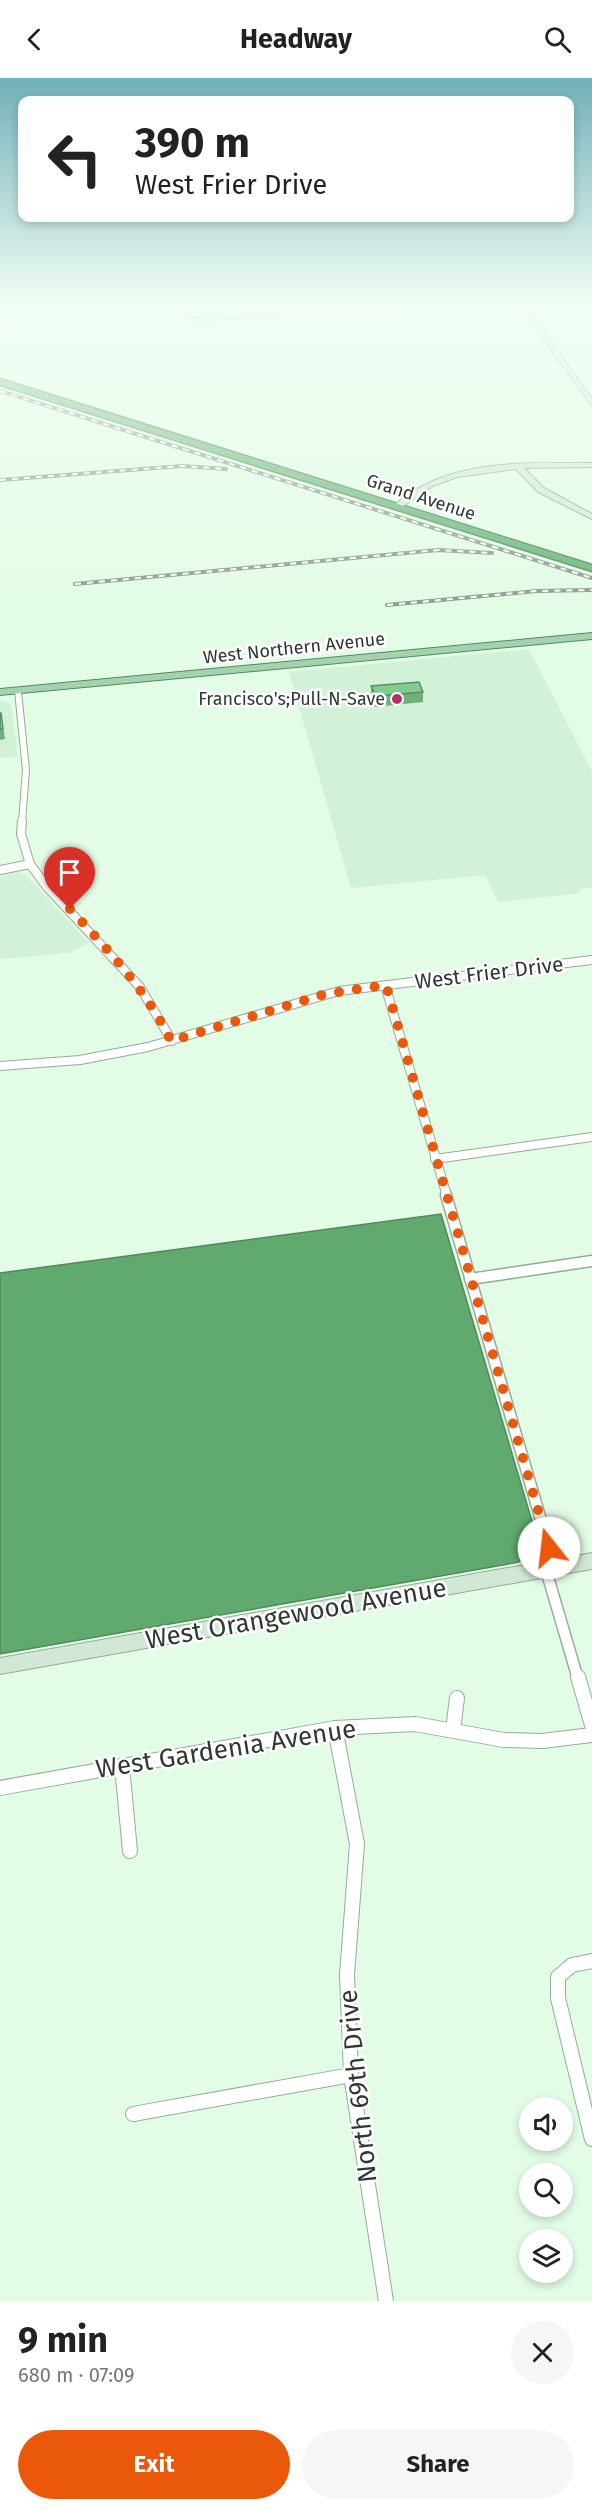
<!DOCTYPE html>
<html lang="en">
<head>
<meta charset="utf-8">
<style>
	body { margin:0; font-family:"Fira Sans",sans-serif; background:#f6f6f6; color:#222; height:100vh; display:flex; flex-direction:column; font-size:22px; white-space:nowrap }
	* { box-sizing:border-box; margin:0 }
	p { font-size:20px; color:#767676 }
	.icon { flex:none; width:33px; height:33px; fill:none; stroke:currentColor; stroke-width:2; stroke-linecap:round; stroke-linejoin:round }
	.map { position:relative; height:2223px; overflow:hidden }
	.details { display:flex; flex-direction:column; background:#fff; flex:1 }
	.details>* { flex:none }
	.hud { position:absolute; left:18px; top:18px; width:556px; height:126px; border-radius:12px; box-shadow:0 3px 9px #0003; background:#fff; color:#222; overflow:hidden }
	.buttons { position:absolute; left:519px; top:2019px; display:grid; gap:12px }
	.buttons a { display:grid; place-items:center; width:54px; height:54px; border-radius:50%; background:#fff; box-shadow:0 3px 9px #0003; font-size:30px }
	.pin { position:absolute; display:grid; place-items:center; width:51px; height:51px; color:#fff; margin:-62px -26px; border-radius:50% 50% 50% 0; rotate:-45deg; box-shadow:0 0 6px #0007 }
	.pin .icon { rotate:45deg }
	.me { position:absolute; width:66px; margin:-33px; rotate:344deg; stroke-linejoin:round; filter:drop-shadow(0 0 4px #0008) }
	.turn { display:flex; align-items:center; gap:21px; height:126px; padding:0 18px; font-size:27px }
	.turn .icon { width:78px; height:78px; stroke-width:2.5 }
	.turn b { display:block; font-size:42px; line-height:51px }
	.round { display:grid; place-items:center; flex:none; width:63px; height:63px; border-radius:32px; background:#f6f6f6 }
	.overview { display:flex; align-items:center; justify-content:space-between; height:102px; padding:0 18px }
	h1 { font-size:36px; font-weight:700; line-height:45px }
	.primary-button { display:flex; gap:12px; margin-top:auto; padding:12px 18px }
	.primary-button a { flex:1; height:69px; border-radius:36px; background:#ea580c; color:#fff; font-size:24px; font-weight:700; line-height:69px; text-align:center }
	.primary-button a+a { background:#f6f6f6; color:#222 }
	header { display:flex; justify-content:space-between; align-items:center; height:78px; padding:0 18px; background:#fff; font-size:27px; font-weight:700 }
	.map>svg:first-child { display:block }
</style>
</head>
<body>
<header><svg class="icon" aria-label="back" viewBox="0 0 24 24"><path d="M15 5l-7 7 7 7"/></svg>Headway<svg class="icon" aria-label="search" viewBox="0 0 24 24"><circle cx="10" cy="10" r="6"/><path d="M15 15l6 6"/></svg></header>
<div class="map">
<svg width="592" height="2223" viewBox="0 0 592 2223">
	<rect width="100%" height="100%" fill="#e2fce6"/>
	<!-- built -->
	<g fill="#d1f2d6">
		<polygon points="529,571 592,694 592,809 579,811 580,815 498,824 485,797 351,810 289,594"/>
		<polygon points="0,622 11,626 18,679 0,680"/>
		<polygon points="18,794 26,797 89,865 69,875 0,881 0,798"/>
	</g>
	<!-- water -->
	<polygon fill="#60aa6f" stroke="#51885c" stroke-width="1.5" points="441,1136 542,1477 514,1485 0,1576 0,1195"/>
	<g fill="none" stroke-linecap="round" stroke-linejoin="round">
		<!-- street-far4 casing -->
		<g stroke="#94ac97" stroke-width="6">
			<g id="street-far4">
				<polyline points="184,229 188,239"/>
				<polyline points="0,250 11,250"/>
			</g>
		</g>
		<!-- street-far3 casing -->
		<g stroke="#94ac97" stroke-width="8">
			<polyline id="street-far3" points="18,613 26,692 22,744"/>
		</g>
		<!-- street-far2 casing -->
		<g stroke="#94ac97" stroke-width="10">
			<g id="street-far2">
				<polyline points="22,743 21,756 30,786 47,809 140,909 172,963"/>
				<polyline points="0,792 30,786"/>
				<polyline points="385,907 447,1118"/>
				<polyline points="0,988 80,982 148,969 339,913 592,882"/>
				<polyline points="435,1081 592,1059"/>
			</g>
		</g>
		<!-- street-far1 casing -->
		<g stroke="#94ac97" stroke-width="13">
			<g id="street-far1">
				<polyline points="446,1117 555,1490"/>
				<polyline points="470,1201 592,1183"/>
				<polyline points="546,1492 578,1601"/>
			</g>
		</g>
		<!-- street casing -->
		<g stroke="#94ac97" stroke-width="16">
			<g id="street">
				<polyline points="578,1599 592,1647"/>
				<polyline points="335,1650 357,1766 347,1897 351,1997 386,2223"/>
				<polyline points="453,1652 457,1620"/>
				<polyline points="122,1688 130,1773"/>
				<polyline points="0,1710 335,1650 415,1646 504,1662 542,1663 592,1657"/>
				<polyline points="592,1883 572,1887 558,1899 558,1920 592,2061"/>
				<polyline points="133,2036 351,1997"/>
			</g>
		</g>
		<!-- secondary casing -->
		<g stroke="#94ac97" stroke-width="2">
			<g id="secondary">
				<polygon points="365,229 397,229 193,244 185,239 188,237 194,240"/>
				<polygon points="520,229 526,229 592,321 592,328"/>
				<path d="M592 385V389L524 390 544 410 592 436V441L538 414 516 391 457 399 433 408 399 431 392 429C446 380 524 385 592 385Z"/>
				<polygon points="592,1475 592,1491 0,1596 0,1580"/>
			</g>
		</g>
		<!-- primary casing -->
		<g stroke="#55895f" stroke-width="2">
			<polygon id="primary" points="592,555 592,561 0,617 0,611"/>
		</g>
		<!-- highway casing -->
		<g stroke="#55895f" stroke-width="3">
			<polygon id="highway" points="0,301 592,487 592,493 0,307"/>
		</g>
		<!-- street-far4 -->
		<use href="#street-far4" stroke="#fff" stroke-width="4.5"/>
		<!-- street-far3 -->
		<use href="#street-far3" stroke="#fff" stroke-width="6"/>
		<!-- street-far2 -->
		<use href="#street-far2" stroke="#fff" stroke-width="8"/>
		<!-- street-far1 -->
		<use href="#street-far1" stroke="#fff" stroke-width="10"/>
		<!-- street -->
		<use href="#street" stroke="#fff" stroke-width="14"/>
		<!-- secondary -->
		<use href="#secondary" fill="#d2e8d6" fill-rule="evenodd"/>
		<!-- primary -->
		<use href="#primary" fill="#a5d2ae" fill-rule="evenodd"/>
		<!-- highway -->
		<use href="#highway" fill="#69b478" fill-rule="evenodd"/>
		<!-- rail casing -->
		<g stroke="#8a9c8d" stroke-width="4">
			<g id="rail">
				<polyline points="0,313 592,500"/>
				<polyline points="0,402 182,388 226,391"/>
				<polyline points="75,506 438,472 492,475"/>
				<polyline points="387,527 537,513 592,512"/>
			</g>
		</g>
		<!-- rail -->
		<use href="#rail" stroke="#fff" stroke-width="2" stroke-dasharray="6" stroke-linecap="butt"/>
	</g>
	<!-- wall -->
	<g fill="#70af7c">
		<polygon points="371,608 423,614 423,624 375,629 371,619"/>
		<polygon points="0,635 1,635 5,661 0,662"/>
	</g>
	<!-- building -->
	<g fill="#82cc90" stroke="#5b8f65" stroke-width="1.5">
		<polygon points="419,604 423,614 376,618 371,608"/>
		<polygon points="0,635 1,635 3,651 0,651"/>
	</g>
	<!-- sky -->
	<linearGradient id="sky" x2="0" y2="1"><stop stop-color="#71b0b8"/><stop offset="0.42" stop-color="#f2fef4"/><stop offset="1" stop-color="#f2fef4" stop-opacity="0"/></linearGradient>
	<rect width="592" height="540" fill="url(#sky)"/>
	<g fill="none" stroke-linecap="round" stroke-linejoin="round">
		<!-- route -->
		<path stroke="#ea580c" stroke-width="10" stroke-dasharray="0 18" d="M70 831C109 873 146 912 171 963L325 916 386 907 549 1470"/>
	</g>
	<!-- markers -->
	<circle fill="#b92f6b" stroke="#fff" stroke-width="2" cx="397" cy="621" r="6"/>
	<g text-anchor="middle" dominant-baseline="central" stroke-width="5" stroke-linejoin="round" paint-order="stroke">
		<!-- far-street labels -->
		<g font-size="18" fill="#2f3931" stroke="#fff">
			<text transform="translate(421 419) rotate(18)">Grand Avenue</text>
			<text transform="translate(294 570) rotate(-6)">West Northern Avenue</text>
		</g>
		<!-- far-poi labels -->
		<g font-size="18" fill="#2f3931" stroke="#fff" text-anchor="end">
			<text x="385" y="621">Francisco's;Pull-N-Save</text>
		</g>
		<!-- street labels -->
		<g font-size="21" fill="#2f3931" stroke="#fff">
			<text transform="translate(489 895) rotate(-7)">West Frier Drive</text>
		</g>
		<!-- near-street labels -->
		<g font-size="26" fill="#2f3931" stroke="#fff">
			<text transform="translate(296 1536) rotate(-10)">West Orangewood Avenue</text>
			<text transform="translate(226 1671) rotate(-9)">West Gardenia Avenue</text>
			<text transform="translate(358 2008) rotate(-96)">North 69th Drive</text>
		</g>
	</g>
</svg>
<div class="buttons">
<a><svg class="icon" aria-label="sound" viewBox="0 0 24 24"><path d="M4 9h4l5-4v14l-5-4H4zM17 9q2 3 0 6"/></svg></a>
<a><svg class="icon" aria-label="search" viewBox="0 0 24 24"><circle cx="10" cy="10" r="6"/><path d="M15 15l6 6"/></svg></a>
<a><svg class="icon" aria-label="layers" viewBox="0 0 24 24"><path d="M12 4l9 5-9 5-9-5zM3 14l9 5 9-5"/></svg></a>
</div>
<div class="pin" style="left:70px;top:831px;background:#d93025"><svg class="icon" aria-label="arrive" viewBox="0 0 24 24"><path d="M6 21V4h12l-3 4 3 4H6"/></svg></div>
<svg class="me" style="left:549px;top:1470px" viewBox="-20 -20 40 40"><circle r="19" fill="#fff"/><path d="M0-13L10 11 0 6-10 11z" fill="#ea580c"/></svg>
<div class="hud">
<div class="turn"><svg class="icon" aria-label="left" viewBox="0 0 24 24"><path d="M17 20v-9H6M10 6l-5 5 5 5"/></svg><div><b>390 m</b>West Frier Drive</div></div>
</div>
</div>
<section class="details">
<div class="overview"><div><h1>9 min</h1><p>680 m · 07:09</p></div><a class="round"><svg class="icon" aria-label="close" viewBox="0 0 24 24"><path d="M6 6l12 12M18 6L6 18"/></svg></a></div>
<div class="primary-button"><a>Exit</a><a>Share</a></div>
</section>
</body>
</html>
